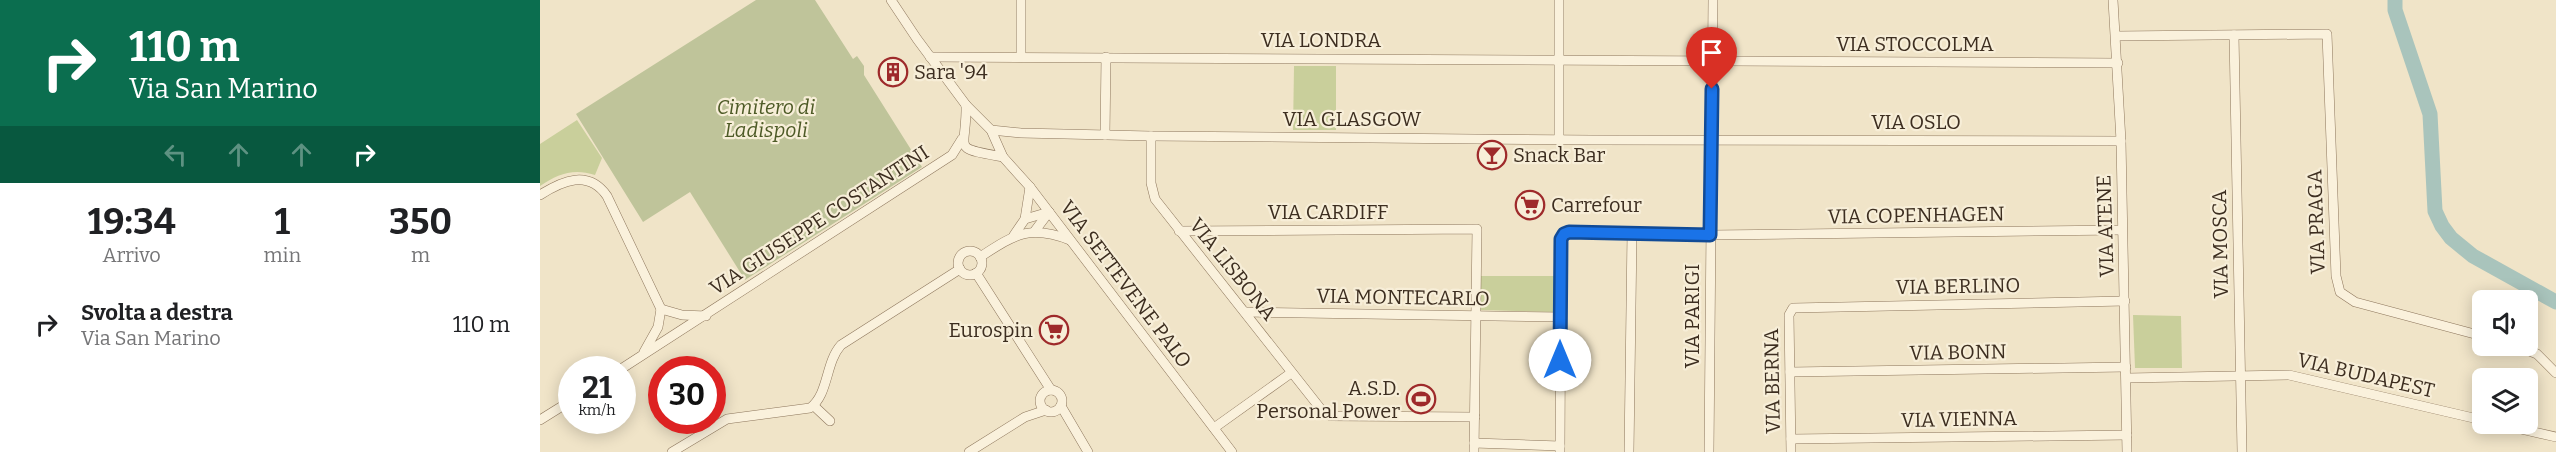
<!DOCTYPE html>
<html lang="it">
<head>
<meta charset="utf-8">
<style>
	body { margin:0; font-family:Bitter,serif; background:#f2f2f2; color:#202124; height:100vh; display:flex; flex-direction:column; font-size:22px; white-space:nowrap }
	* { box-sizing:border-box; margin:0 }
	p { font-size:20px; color:#757577 }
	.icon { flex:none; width:33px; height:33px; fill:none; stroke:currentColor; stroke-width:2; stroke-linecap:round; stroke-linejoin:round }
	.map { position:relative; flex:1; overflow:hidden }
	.drawer { display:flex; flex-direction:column; background:#fff; width:540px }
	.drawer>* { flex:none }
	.guide { background:#0b6e4f; color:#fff; overflow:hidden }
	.buttons { position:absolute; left:1932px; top:290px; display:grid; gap:12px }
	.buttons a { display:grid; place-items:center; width:66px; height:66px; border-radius:9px; background:#fff; box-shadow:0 3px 15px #0003; font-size:30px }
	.speed { position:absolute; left:18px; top:356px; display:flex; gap:12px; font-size:30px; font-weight:700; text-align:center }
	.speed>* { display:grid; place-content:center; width:78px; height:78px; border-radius:50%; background:#fff; box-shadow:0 3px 15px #0003; line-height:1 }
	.speed small { font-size:15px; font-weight:400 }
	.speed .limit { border:9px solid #d22; background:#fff; color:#111 }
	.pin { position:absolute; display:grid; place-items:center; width:51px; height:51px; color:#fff; margin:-62px -26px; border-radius:50% 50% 50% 0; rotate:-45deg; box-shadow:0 0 6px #0007 }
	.pin .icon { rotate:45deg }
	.me { position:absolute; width:66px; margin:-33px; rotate:0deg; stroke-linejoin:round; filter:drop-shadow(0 0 4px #0008) }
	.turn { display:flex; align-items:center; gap:21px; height:126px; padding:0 30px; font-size:27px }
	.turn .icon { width:78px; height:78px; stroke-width:2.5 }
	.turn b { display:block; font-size:42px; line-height:51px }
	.lanes { display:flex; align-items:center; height:57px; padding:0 30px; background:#0003; justify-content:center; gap:30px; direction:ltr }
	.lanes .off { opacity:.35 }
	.eta { display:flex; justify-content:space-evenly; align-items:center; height:102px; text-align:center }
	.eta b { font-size:36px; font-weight:700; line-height:42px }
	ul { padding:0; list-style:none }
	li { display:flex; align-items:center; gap:18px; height:78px; padding:0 30px }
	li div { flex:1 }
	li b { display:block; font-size:22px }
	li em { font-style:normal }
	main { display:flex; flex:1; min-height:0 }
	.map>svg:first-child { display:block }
</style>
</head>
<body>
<main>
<section class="drawer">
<div class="guide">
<div class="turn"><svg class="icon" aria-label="right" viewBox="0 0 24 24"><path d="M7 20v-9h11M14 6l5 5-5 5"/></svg><div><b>110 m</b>Via San Marino</div></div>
<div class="lanes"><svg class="icon off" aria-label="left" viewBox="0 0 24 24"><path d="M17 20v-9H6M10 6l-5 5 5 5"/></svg><svg class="icon off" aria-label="ahead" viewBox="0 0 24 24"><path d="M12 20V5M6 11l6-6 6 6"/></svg><svg class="icon off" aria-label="ahead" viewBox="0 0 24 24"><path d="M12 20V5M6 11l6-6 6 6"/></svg><svg class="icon" aria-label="right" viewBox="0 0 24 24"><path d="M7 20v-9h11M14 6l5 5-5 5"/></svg></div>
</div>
<div class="eta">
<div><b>19:34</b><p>Arrivo</p></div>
<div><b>1</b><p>min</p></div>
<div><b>350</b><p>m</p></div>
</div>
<ul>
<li><svg class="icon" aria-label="right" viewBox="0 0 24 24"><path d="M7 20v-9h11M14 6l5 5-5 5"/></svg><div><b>Svolta a destra</b><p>Via San Marino</p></div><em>110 m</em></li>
</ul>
</section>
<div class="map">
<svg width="2016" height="452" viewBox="0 0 2016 452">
	<rect width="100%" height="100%" fill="#f0e4c8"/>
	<!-- green -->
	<g fill="#c9cf9b">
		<polygon points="754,66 796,66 796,130 753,130"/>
		<path d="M37 120 62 158 55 175C33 168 18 174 0 186V144Z"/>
		<polygon points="941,276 1015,276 1014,312 940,310"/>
		<polygon points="1593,315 1641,316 1642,368 1595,368"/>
	</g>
	<!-- cemetery -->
	<polygon fill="#bfc49a" points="216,0 275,0 313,59 317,56 324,66 324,75 382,167 205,280 150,192 103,222 36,114"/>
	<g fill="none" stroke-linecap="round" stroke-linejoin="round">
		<!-- river -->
		<polyline stroke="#a9c4bc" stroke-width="15" points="1855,0 1855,10 1890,114 1895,211 1902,226 1911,238 1933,256 2016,302"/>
		<!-- minor casing -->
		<g stroke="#8d765c" stroke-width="10">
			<g id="minor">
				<polyline points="351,0 377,39 426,105 451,130 463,157 490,187 692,452"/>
				<polyline points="1019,0 1019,139"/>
				<polyline points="1573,0 1581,141 1587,452"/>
				<polyline points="1694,35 1702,452"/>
				<polyline points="1576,36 1787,34 1796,276 1800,292 1815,302 1942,336"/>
				<polyline points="390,57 1578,63"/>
				<polyline points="481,57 481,0"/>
				<path d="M426 105C427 152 409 147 463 157"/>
				<polyline points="451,130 481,133 611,136 1052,140 1581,141"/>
				<polyline points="565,135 566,57"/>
				<polyline points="611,136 611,183 615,199 784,413 791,416 935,417"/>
				<path d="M0 195C22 181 48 169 67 196L121 309"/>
				<polyline points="485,219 509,212"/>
				<polyline points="639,231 937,229 934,452"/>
				<polyline points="494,232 509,212"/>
				<polyline points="474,235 485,219 490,187"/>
				<circle cx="430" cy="263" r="12"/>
				<path d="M440 257C474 235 489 224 530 240"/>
				<polyline points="436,273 511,390"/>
				<polyline points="121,309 142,315 166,316"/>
				<polyline points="706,312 1020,317"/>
				<polyline points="1975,345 1997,354 2016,373"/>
				<polyline points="104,352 118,327 121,309"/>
				<polyline points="81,369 412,155 422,139"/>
				<polyline points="1250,372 1586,367"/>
				<polyline points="1587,378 1749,375 1942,420"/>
				<circle cx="511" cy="401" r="11"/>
				<polyline points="274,406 290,421"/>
				<polyline points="521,406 548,452"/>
				<polyline points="0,420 32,400"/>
				<polyline points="1955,423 2016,437"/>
				<polyline points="674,428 751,373"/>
				<polyline points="1251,439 1587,435"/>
				<polyline points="934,443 1020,446"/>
				<path d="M132 452 187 419 270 408C289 394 285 363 301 345L420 269"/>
				<polyline points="429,452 485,417 506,410"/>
				<polyline points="1020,452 1021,239 1026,232 1170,235 1582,230"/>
				<polyline points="1089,452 1092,233"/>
				<polyline points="1169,452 1173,0"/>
				<polyline points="1251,452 1249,315 1253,308 1585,301"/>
			</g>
		</g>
		<!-- minor -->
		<use href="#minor" stroke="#faf1dc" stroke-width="9"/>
	</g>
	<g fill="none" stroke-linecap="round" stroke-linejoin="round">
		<!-- route casing -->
		<g stroke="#114b97" stroke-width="15">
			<polyline id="route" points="1020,360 1021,239 1024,234 1029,232 1170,235 1172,89"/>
		</g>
		<!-- route -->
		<use href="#route" stroke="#1a73e8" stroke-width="10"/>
	</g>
	<!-- icons -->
	<defs>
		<g id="building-ring" transform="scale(1.5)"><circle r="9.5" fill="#f7eed8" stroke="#9e2a2b" stroke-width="1.5"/><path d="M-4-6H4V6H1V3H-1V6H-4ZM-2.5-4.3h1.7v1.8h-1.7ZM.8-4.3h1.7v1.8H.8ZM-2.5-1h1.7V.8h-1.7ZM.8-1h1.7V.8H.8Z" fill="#9e2a2b"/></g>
		<g id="bar-ring" transform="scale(1.5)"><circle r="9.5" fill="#f7eed8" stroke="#9e2a2b" stroke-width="1.5"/><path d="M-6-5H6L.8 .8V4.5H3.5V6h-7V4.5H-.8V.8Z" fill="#9e2a2b"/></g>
		<g id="supermarket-ring" transform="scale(1.5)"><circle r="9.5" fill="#f7eed8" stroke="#9e2a2b" stroke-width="1.5"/><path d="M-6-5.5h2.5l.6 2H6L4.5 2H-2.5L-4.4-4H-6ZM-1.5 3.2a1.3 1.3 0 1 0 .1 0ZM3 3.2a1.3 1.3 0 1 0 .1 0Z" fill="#9e2a2b"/></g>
		<g id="stadium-ring" transform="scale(1.5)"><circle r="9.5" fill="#f7eed8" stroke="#9e2a2b" stroke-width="1.5"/><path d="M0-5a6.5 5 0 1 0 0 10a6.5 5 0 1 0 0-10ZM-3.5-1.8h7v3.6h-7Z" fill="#9e2a2b"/></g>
	</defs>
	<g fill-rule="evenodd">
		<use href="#building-ring" x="353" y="72"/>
		<use href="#bar-ring" x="952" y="155"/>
		<use href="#supermarket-ring" x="990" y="205"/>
		<use href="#supermarket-ring" x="514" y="330"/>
		<use href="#stadium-ring" x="881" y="399"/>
	</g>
	<g text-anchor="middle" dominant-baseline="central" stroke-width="4.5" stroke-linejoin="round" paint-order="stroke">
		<!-- street labels -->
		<g font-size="20" fill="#3d2e20" stroke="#f7eed8">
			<text x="781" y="40">VIA LONDRA</text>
			<text x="1375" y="44">VIA STOCCOLMA</text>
			<text x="812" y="119">VIA GLASGOW</text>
			<text x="1376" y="122">VIA OSLO</text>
			<text x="788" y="212">VIA CARDIFF</text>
			<text transform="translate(1376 215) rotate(-1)">VIA COPENHAGEN</text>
			<text transform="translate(279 220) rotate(-33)">VIA GIUSEPPE COSTANTINI</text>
			<text transform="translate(1776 222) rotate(-92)">VIA PRAGA</text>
			<text transform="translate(1565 226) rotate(-92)">VIA ATENE</text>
			<text transform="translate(1680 244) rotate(-91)">VIA MOSCA</text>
			<text transform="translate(693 269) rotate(51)">VIA LISBONA</text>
			<text transform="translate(586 284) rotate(53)">VIA SETTEVENE PALO</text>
			<text transform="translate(1418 286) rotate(-1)">VIA BERLINO</text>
			<text transform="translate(863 297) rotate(1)">VIA MONTECARLO</text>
			<text transform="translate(1152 316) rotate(-90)">VIA PARIGI</text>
			<text transform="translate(1418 352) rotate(-1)">VIA BONN</text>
			<text transform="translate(1826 375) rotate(13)">VIA BUDAPEST</text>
			<text transform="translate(1232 381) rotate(-91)">VIA BERNA</text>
			<text transform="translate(1419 419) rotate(-1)">VIA VIENNA</text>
		</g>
		<!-- poi labels -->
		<g font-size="20" fill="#3d2e20" stroke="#f7eed8" text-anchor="start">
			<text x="374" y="72">Sara '94</text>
			<text x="973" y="155">Snack Bar</text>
			<text x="1011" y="205">Carrefour</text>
			<text x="493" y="330" text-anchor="end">Eurospin</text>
			<text x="860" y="388" text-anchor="end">A.S.D.<tspan x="860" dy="23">Personal Power</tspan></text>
		</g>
		<!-- park labels -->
		<g font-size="20" font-style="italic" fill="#4d5a26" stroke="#f7eed8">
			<text x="226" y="107">Cimitero di<tspan x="226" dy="23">Ladispoli</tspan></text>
		</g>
	</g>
</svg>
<div class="buttons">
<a><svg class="icon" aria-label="sound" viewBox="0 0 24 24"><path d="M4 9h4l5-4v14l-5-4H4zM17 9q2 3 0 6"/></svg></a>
<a><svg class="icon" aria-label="layers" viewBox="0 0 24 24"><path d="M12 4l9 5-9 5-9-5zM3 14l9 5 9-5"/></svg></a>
</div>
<div class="speed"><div>21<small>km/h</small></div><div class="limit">30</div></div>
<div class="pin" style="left:1172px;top:89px;background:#d93025"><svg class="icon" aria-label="arrive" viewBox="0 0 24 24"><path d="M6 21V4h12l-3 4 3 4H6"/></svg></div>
<svg class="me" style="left:1020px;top:360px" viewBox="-20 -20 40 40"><circle r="19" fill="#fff"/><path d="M0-13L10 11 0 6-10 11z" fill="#1a73e8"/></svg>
</div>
</main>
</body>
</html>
